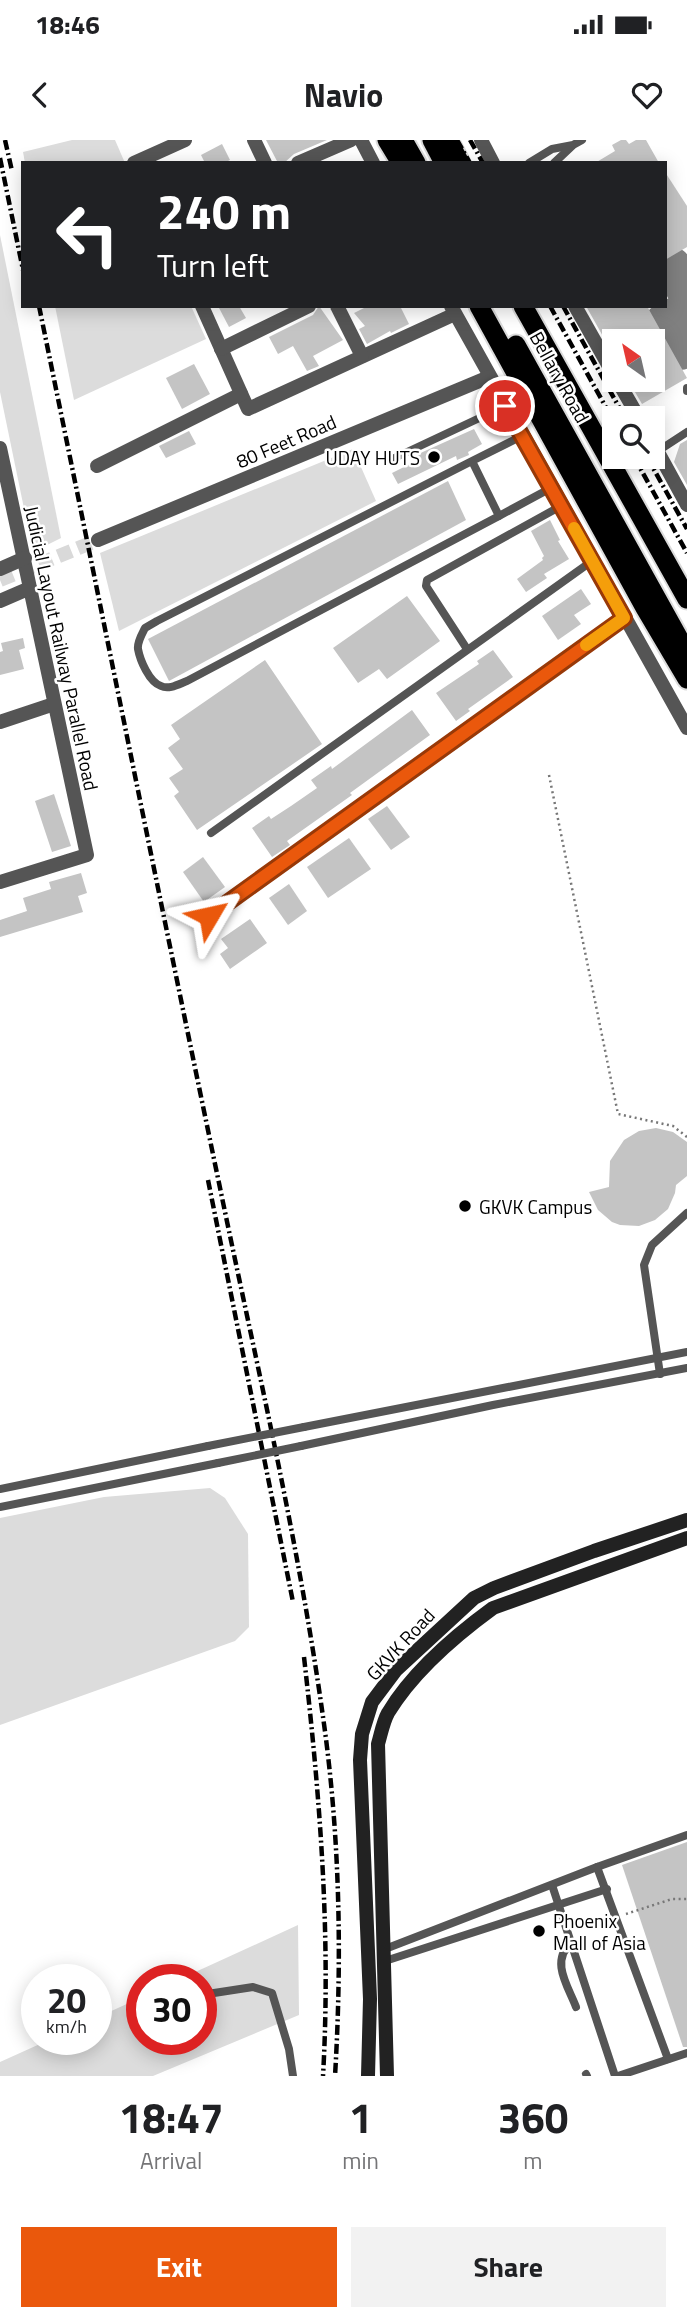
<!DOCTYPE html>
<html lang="en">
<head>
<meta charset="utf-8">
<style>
	body { margin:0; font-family:"Titillium Web",sans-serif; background:#f2f2f2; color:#202124; height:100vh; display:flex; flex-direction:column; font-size:26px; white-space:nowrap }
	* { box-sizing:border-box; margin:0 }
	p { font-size:23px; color:#757577 }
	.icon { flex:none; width:38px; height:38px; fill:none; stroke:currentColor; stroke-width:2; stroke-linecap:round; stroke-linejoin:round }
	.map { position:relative; height:1936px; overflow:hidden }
	.drawer { display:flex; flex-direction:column; background:#fff; flex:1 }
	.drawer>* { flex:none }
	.banner { position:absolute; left:21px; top:21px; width:646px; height:147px; border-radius:0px; box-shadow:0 4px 18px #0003; background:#202124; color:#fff; overflow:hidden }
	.needle { width:46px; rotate:326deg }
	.tools { position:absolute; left:602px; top:189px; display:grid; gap:14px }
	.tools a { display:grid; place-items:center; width:63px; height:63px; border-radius:0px; background:#fff; box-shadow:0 4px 18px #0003; font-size:35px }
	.speed { position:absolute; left:21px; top:1824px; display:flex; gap:14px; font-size:35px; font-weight:700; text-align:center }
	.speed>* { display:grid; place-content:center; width:91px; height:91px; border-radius:50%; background:#fff; box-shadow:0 4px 18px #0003; line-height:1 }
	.speed small { font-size:18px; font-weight:400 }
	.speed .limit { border:10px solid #d22; background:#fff; color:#111 }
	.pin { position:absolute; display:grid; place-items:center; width:60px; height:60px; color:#fff; margin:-30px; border:4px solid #fff; border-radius:50%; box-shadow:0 2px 7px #0007 }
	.me { position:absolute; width:77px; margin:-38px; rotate:54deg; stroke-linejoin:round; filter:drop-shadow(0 0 5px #0008) }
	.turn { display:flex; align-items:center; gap:24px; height:147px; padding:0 21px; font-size:32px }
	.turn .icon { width:91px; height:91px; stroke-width:2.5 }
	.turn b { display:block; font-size:49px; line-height:60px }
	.eta { display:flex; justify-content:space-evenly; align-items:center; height:119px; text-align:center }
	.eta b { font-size:42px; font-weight:700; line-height:49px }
	.primary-button { display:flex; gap:14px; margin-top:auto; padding:14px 21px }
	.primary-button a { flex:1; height:80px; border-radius:0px; background:#ea580c; color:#fff; font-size:28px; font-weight:700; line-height:80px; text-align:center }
	.primary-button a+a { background:#f2f2f2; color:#202124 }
	.status { display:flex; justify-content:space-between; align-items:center; height:49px; padding:0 35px; background:#fff; direction:ltr }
	.status svg { height:19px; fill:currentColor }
	header { display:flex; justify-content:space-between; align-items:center; height:91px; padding:0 21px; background:#fff; font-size:32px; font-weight:700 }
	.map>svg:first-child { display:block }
</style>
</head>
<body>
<div class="status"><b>18:46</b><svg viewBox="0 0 49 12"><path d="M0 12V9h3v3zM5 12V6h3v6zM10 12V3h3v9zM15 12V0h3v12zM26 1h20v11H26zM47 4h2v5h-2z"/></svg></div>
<header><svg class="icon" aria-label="back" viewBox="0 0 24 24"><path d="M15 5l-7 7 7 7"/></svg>Navio<svg class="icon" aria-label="heart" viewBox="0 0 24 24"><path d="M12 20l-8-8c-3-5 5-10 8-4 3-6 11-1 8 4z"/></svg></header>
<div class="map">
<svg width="687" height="1936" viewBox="0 0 687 1936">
	<rect width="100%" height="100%" fill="#fff"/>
	<!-- green -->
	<g fill="#dcdcdc">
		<polygon points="72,0 115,0 125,23 25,23 23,12"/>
		<polygon points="0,95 61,398 33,412 0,252"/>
		<polygon points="55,166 191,166 206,199 74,260"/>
		<polygon points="353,309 376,361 119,491 100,413"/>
		<polygon points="210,1348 225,1358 248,1394 249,1487 235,1501 0,1585 0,1378 104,1357"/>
		<polygon points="298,1785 299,1875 153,1936 0,1936 0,1922 51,1899 96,1899 96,1878 142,1857 142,1899 201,1899 201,1839 180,1839"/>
	</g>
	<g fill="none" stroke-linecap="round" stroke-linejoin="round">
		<!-- taxiway -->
		<g stroke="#808080" stroke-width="38">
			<polyline points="672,126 687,153"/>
			<polyline points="664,182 687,170"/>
			<polyline points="680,211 687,207"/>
		</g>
	</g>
	<!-- building -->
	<g fill="#c4c4c4">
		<polygon points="266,0 327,0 294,14 284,23 278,23"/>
		<polygon points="621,0 626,0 629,4 636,0 646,0 659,23 595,23 615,11 612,5"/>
		<polygon points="222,4 230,20 224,23 205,23 201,15"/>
		<polygon points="665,32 687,66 687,107 665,120"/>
		<polygon points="218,166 239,166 246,178 229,187"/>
		<polygon points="319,166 343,200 313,216 319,226 307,231 293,206 278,214 269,197 313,175"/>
		<polygon points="368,166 400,166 409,184 391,193 390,191 367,204 359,189 365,186 354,173"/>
		<polygon points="586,166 647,166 687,238 642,264 628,240 653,240 653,201 614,201 614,216"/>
		<polygon points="194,224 210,254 182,269 166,238"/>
		<polygon points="474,289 482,304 468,312 469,315 457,320 456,316 398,344 392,333 418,320 416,315"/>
		<polygon points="189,291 196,304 166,318 159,306"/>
		<polygon points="687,300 687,345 674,322 680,304"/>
		<polygon points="448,341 466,380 169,541 148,499"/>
		<polygon points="550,380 560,400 558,401 569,419 544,434 547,438 526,452 517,439 543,420 542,418 544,416 531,391"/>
		<polygon points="581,449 591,464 574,475 581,484 558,500 542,476"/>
		<polygon points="407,456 440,501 387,539 379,529 358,543 333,508"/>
		<polygon points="23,498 25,508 19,510 24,529 0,535 0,512 3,511 1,503"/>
		<polygon points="493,510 513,537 468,569 470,571 456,581 436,553 479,524 477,521"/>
		<polygon points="265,520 322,604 197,690 174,656 179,652 169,638 183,629 168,608 180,599 171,585"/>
		<polygon points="412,570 430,595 350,653 352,655 287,701 290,705 272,717 252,688 269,676 271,679 291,666 317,648 311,640 331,626 332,629"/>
		<polygon points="54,654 71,706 52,712 35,661"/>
		<polygon points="387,666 410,697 391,710 368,679"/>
		<polygon points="349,698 371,729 328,758 307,727"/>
		<polygon points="203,717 225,747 204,762 183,732"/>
		<polygon points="81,733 87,753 78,756 83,772 0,797 0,780 27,771 23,758 51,749 49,742"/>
		<polygon points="289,744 307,771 288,785 269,758"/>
		<polygon points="250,779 267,803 230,829 220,814 228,808 221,799"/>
		<polygon points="656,988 673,992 687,1002 687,1036 676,1045 675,1053 668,1069 655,1080 639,1086 620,1085 612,1082 598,1070 589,1052 609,1047 610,1021 624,1000 639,991"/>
		<polygon points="687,1702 687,1907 683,1907 622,1725"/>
	</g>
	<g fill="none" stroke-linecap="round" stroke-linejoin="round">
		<!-- tertiary-tunnel -->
		<polyline stroke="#d9d9d9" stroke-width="14" stroke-dasharray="14 7" stroke-linecap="butt" points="0,440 98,400"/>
		<!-- trunk casing -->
		<g stroke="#dbdbdb" stroke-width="23">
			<g id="trunk">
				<polyline points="387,0 401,23"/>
				<polyline points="403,0 416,23"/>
				<polyline points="432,0 444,23"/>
				<polyline points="448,0 460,23"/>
				<polyline points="479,166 645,468 687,539"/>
				<polyline points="523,166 687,459"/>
				<polyline points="516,205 687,513"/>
			</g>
		</g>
		<!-- path -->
		<g stroke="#777" stroke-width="2.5" stroke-dasharray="2 3.5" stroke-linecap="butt">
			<polyline points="549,635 618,974 673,986 687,997"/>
			<polyline points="626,1774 672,1759 687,1759"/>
		</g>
		<!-- service -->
		<g stroke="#555" stroke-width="8">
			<polyline points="529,23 552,9 573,5 582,0"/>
			<polyline points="554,23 572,6"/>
			<polyline points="687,248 687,251"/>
			<polyline points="658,311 687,292"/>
			<polyline points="388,321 505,266"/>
			<path d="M472 321 499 376 187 541C179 544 169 550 161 546 149 542 140 520 138 509 137 502 142 494 145 488L157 481 472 321 522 296"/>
			<polyline points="499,376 551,348"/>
			<polyline points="467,509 426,446 427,440 561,366"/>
			<polyline points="211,693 592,421"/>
			<polyline points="660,1234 644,1125 652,1105 687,1073"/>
			<polyline points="304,1287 687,1212"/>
			<polyline points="301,1306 493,1265 687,1228"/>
			<polyline points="0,1349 208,1306"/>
			<polyline points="0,1367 218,1323"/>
			<polyline points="597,1727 687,1695"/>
			<polyline points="552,1745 615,1936"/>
			<path d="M571 1803C550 1821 568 1846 576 1867"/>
			<polyline points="385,1809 597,1727 668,1919"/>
			<polyline points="385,1821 607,1749"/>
			<polyline points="201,1855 253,1847 272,1853 289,1909 293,1936"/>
			<polyline points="586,1934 587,1936"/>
			<polyline points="618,1936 687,1913"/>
		</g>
		<!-- minor -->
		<g stroke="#555" stroke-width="14">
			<polyline points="254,0 265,23"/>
			<polyline points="134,23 185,0"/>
			<polyline points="298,23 351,0"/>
			<polyline points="202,166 248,269 455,174"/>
			<polyline points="337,166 362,216"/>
			<polyline points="221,209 309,166"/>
			<polyline points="97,326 241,254"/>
			<polyline points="0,582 54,564"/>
			<polyline points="0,742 87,715 30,448"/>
			<polyline points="209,776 624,478"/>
		</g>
		<!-- tertiary -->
		<g stroke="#555" stroke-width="14">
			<polyline points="361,0 373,23"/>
			<polyline points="481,0 493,23"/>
			<polyline points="451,166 687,588"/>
			<polyline points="575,166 614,235"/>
			<polyline points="617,240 639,278"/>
			<polyline points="653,303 687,365"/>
			<polyline points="0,308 30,448 0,461"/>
			<polyline points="98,400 489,237"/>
			<polyline points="0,429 25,418"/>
		</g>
		<!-- secondary -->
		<g stroke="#222" stroke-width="14">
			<polyline points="368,1936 370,1859 360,1620 362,1594 372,1562 396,1530 474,1458 494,1448 594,1411 687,1380"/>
			<path d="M387 1936 378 1604C381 1594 383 1582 388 1573 412 1533 456 1495 493 1468L687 1398"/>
		</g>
		<!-- trunk -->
		<use href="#trunk" stroke="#000" stroke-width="19"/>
		<!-- rail -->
		<g stroke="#000" stroke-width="4.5" stroke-dasharray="10 3.5 2 3.5" stroke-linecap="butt">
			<polyline points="5,0 12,31"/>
			<polyline points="457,0 470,23"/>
			<polyline points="470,0 483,23"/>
			<polyline points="0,18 23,130"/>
			<path d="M39 166C99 458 158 751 219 1043 256 1223 299 1402 324 1584 340 1700 342 1819 335 1936"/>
			<polyline points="550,166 614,282"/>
			<polyline points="563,166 625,278"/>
			<polyline points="634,317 687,413"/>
			<polyline points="647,317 687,389"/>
			<polyline points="208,1040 293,1462"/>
			<path d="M304 1517C320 1657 331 1795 323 1936"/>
		</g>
		<!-- service-bridge -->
		<g stroke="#555" stroke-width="8">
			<polyline points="208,1306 304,1287"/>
			<polyline points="218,1323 301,1306"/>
		</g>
	</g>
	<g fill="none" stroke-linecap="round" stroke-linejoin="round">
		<!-- route casing -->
		<g stroke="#983908" stroke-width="18">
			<polyline id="route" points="209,776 624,478 505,266"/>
		</g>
		<!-- route -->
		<use href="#route" stroke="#ea580c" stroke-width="12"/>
		<!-- slow -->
		<polyline stroke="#f59e0b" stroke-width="12" points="574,388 624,478 586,505"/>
	</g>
	<!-- markers -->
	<g fill="#000" stroke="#fff" stroke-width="2.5">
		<circle cx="434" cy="317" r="7"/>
		<circle cx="465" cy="1066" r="7"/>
		<circle cx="539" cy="1791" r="7"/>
	</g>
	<g text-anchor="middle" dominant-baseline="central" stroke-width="5" stroke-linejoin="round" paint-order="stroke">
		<!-- street labels -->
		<g font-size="19" fill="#000" stroke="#fff">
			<text transform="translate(560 237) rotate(61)">Bellary Road</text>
			<text transform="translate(286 301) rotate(-23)">80 Feet Road</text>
			<text transform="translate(62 508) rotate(78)">Judicial Layout Railway Parallel Road</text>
			<text transform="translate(400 1504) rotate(-47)">GKVK Road</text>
		</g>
		<!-- poi labels -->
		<g font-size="19" fill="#000" stroke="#fff" text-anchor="start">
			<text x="420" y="317" text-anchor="end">UDAY HUTS</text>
			<text x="479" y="1066">GKVK Campus</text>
			<text x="553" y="1780">Phoenix<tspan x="553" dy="22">Mall of Asia</tspan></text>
		</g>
	</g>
</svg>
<div class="tools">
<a><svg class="needle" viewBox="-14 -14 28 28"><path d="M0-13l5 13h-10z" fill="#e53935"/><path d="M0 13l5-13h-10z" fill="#757577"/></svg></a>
<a><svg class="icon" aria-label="search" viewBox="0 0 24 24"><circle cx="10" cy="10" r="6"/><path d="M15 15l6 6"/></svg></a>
</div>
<div class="speed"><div>20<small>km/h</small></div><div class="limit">30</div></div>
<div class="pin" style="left:505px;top:266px;background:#d93025"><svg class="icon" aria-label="arrive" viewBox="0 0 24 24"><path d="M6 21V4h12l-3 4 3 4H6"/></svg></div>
<svg class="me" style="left:209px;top:776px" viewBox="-20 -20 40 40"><path d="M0-17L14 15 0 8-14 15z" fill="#ea580c" stroke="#fff" stroke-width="4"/></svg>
<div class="banner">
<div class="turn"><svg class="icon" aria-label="left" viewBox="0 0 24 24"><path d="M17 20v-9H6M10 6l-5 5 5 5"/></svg><div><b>240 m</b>Turn left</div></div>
</div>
</div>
<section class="drawer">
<div class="eta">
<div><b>18:47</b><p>Arrival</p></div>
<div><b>1</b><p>min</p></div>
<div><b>360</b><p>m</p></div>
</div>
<div class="primary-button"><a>Exit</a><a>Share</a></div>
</section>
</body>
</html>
